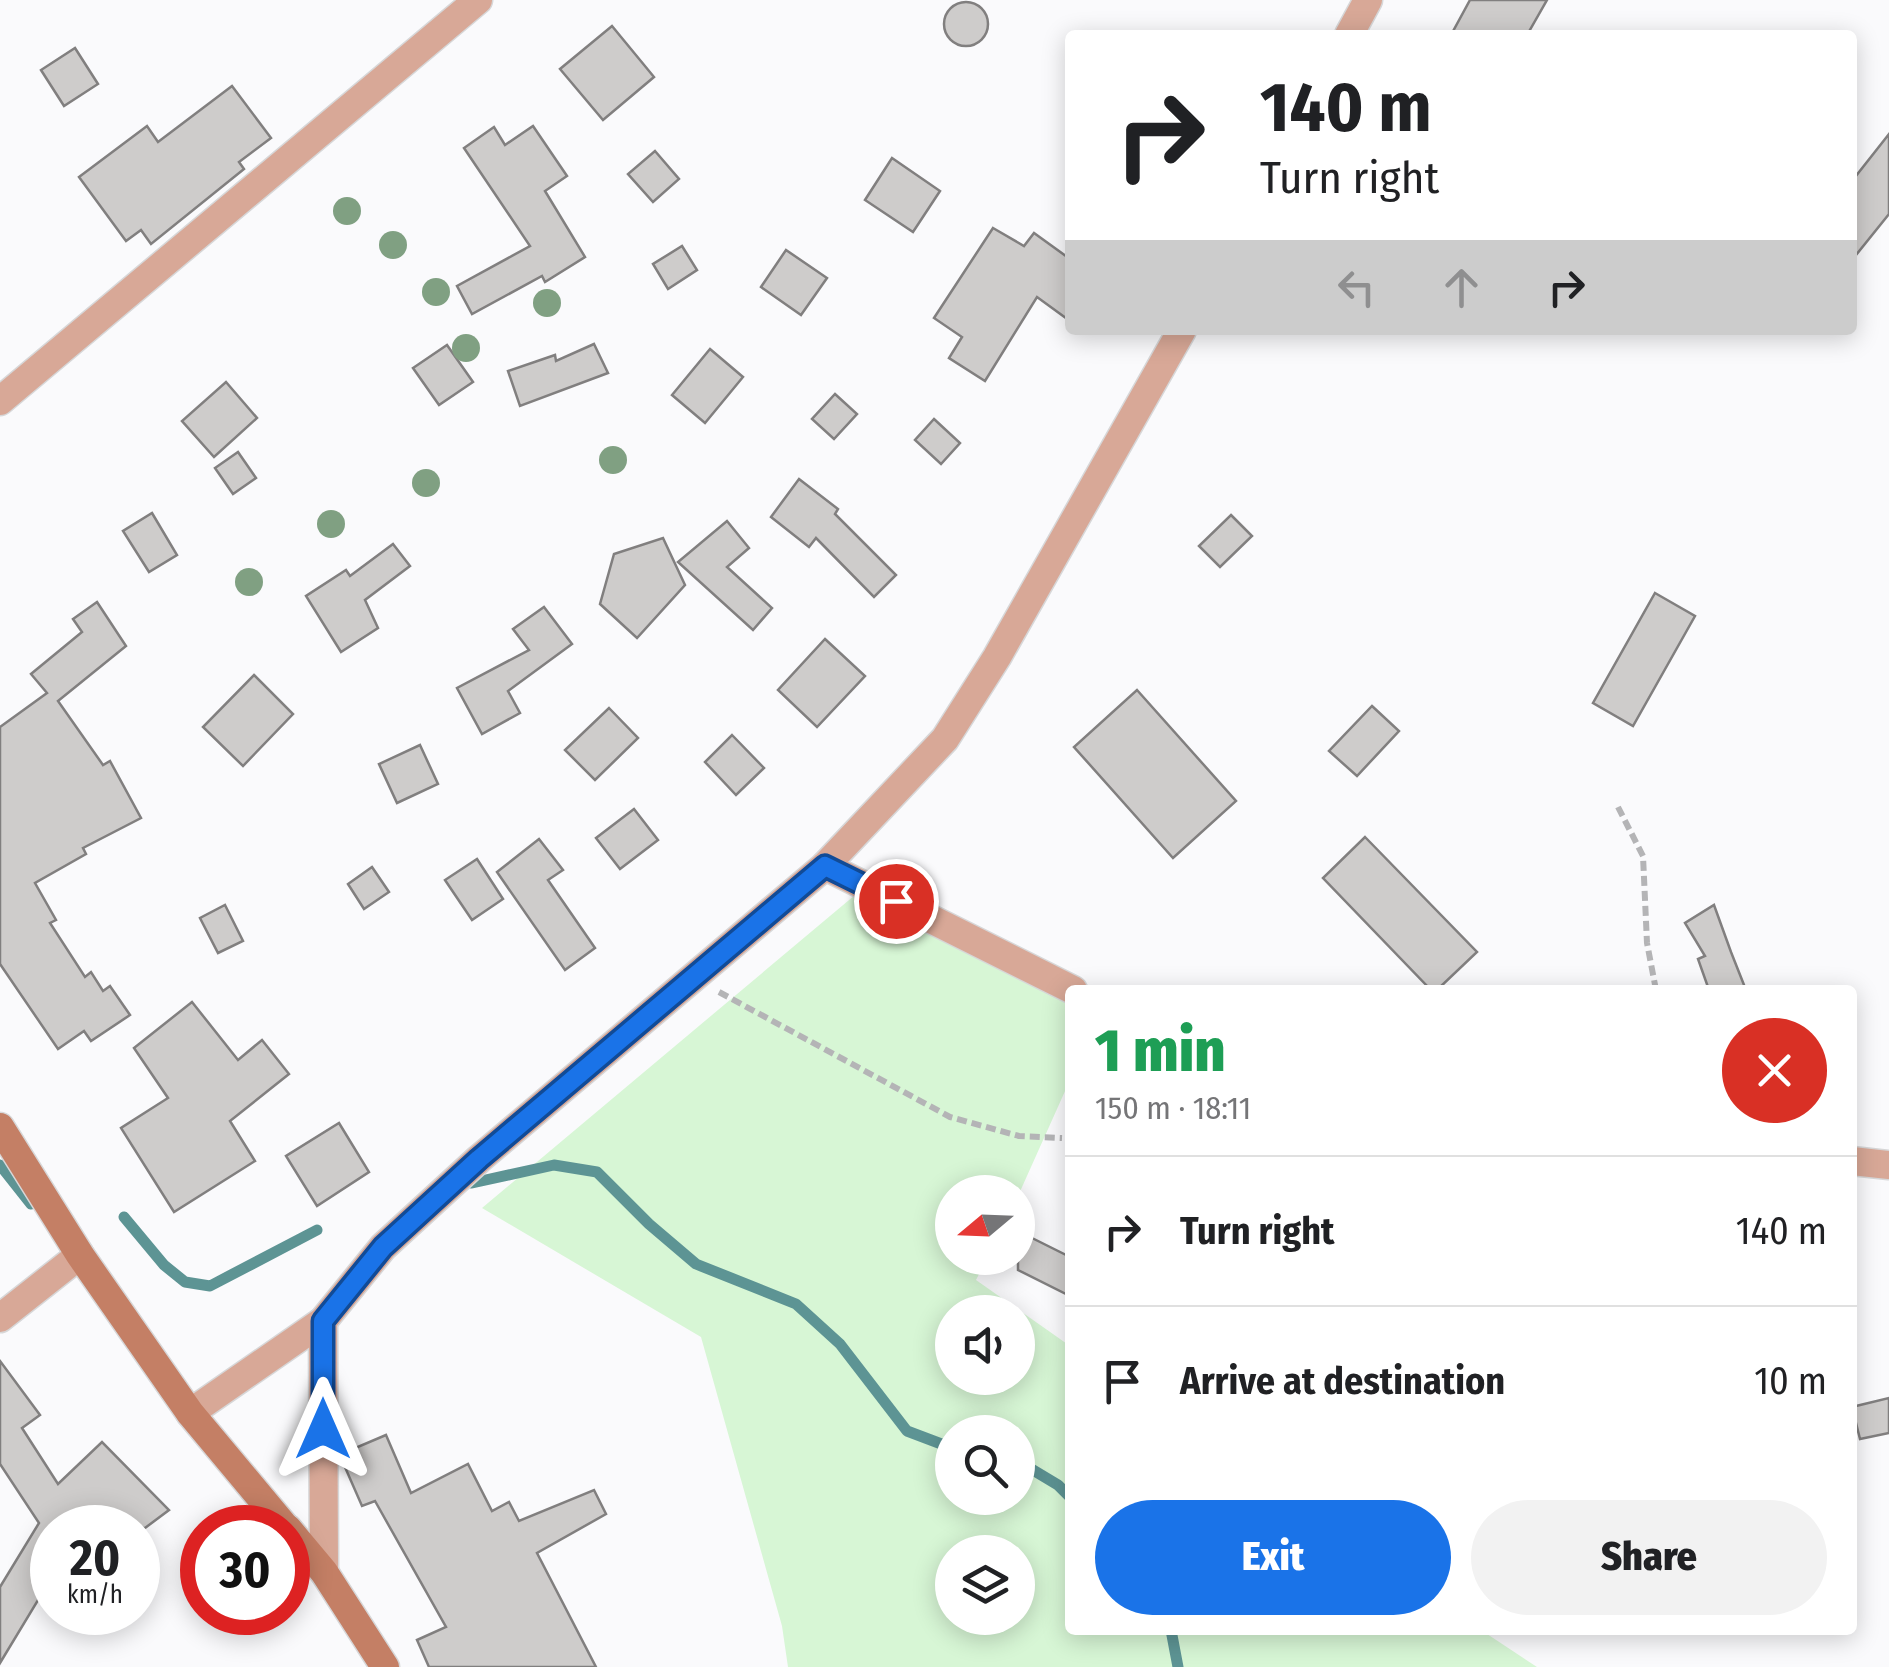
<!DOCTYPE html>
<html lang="en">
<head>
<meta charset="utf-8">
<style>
	body { margin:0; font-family:"Fira Sans Condensed",sans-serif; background:#f2f2f2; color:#202124; height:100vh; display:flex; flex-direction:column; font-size:38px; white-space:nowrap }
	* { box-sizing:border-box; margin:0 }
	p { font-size:32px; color:#757577 }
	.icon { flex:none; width:55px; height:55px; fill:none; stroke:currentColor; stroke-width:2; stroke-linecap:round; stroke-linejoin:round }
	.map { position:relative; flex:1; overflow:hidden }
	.panel { position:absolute; left:1065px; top:985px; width:792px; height:650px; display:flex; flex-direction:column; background:#fff; border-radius:10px; box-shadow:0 5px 25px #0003 }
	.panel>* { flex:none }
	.top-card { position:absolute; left:1065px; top:30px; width:792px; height:305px; border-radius:10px; box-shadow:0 5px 25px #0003; background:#fff; color:#202124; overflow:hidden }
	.needle { width:65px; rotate:251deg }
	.buttons { position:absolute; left:935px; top:1175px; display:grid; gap:20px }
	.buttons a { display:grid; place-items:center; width:100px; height:100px; border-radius:50%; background:#fff; box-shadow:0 5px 25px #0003; font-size:50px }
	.speed { position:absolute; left:30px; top:1505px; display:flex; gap:20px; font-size:50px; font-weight:700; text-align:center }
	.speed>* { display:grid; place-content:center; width:130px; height:130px; border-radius:50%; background:#fff; box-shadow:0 5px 25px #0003; line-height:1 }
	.speed small { font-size:25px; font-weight:400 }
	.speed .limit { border:15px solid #d22; background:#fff; color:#111 }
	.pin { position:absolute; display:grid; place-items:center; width:85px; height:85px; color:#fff; margin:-42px; border:5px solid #fff; border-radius:50%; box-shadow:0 2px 10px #0007 }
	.me { position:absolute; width:110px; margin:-55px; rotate:0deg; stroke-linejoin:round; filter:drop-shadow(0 0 8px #0008) }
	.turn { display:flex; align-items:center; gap:35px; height:210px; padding:0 30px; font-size:45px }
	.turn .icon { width:130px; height:130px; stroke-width:2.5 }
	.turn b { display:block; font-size:70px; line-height:85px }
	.lanes { display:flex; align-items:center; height:95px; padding:0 30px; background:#0003; justify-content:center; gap:50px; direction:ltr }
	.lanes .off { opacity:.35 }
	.round { display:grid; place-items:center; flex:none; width:105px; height:105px; border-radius:52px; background:#f2f2f2 }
	.summary { display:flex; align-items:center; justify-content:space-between; height:170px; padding:0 30px }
	h1 { font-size:60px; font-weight:800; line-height:75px; color:#1e9e55 }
	.primary-button { display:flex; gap:20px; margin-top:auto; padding:20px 30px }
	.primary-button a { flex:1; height:115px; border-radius:60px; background:#1a73e8; color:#fff; font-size:40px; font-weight:800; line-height:115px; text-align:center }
	.primary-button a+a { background:#f2f2f2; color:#202124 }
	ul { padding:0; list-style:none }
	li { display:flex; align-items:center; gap:30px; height:150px; padding:0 30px; border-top:2px solid #e0e0e0 }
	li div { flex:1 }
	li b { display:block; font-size:38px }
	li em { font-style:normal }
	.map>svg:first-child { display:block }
</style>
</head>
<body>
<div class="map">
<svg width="1889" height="1667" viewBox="0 0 1889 1667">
	<rect width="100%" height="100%" fill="#fafafc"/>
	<!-- green -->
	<path fill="#d7f6d5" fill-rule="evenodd" d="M861 890 1070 995V1080L1018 1196V1192H952V1258H987L976 1280 1070 1346V1630H1481L1537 1667H788L782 1626 701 1337 482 1208ZM952 1312H1018V1378H952ZM952 1432H1018V1498H952ZM952 1552H1018V1618H952Z"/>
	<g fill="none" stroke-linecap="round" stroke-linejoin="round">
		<!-- stream -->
		<g stroke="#5d9494" stroke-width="11">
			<polyline points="0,1165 31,1204"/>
			<polyline points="472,1183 554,1165 597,1172 649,1224 696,1264 796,1304 840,1344 907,1431 952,1448"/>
			<polyline points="124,1217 164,1265 185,1282 210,1286 317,1230"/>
			<polyline points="1018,1461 1058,1485 1070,1497"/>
			<polyline points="1171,1630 1178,1667"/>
		</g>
	</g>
	<!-- building -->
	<g fill="#cecccb" stroke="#817f7f" stroke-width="2.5">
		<polygon points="1470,0 1547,0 1527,35 1451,35"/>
		<circle cx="966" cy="24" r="22"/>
		<polygon points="612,26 654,77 603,120 560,69"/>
		<polygon points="75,48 98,84 64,106 41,70"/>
		<polygon points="232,86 271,138 239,162 244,169 151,244 141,230 126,241 79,177 147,126 158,142"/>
		<polygon points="533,126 567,176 545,191 585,257 545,282 542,276 472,314 457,286 530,246 464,148 494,127 505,145"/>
		<polygon points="1889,134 1889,214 1852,260 1852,181"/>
		<polygon points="655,151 679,179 653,202 628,174"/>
		<polygon points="892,158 940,191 913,232 865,200"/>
		<polygon points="993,228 1024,246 1034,233 1070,259 1070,321 1037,297 985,381 949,358 962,337 934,318"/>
		<polygon points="682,246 697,270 668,289 653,264"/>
		<polygon points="786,250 827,278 801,315 761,287"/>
		<polygon points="594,344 608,373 520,406 508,371 555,355 556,361"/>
		<polygon points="447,345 473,382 439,405 413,368"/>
		<polygon points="710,349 743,377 705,423 672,395"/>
		<polygon points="226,382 257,418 214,457 182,421"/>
		<polygon points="835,394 857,414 834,439 812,419"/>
		<polygon points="934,419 960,443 941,464 915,440"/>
		<polygon points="238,452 256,478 233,494 215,468"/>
		<polygon points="799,479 838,509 835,514 896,575 874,597 816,538 809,547 771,517"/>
		<polygon points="152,513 177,555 149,572 123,531"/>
		<polygon points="1231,515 1252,536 1220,567 1199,546"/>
		<polygon points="727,521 749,548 727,567 772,608 753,630 678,562"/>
		<polygon points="663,538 685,585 637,638 600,604 614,554"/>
		<polygon points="393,544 410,566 365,600 378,628 341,652 306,596 346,570 350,576"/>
		<polygon points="1655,593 1695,616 1633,726 1593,703"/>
		<polygon points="97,602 126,646 58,701 103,765 110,761 141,818 83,848 86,854 35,883 56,920 50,923 85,977 91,972 103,991 110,986 130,1015 91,1041 84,1031 58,1049 0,964 0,727 47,693 31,674 82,632 73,619"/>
		<polygon points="544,607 572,644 508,691 520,713 482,734 457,688 529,650 513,629"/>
		<polygon points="825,639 865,676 817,727 778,690"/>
		<polygon points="254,675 293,714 243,766 203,727"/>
		<polygon points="1137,690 1236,801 1173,858 1074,747"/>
		<polygon points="1372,706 1399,731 1357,776 1329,751"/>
		<polygon points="609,708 638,738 595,780 565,750"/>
		<polygon points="732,735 764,768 736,795 705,762"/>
		<polygon points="420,745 438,784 397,803 379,764"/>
		<polygon points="634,809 658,840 620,869 596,838"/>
		<polygon points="1365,837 1477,952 1437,990 1431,990 1323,878"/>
		<polygon points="539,839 563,870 548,880 595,948 565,970 497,872"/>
		<polygon points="477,859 503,899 472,920 445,880"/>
		<polygon points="372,867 389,892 364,909 348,884"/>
		<polygon points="225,905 243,941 218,953 200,918"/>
		<polygon points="1714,905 1731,952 1746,990 1709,990 1698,959 1705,956 1685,923"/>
		<polygon points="192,1002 238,1060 262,1040 289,1074 230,1121 255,1161 174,1212 121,1128 168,1098 134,1048"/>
		<polygon points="339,1123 369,1172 317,1206 286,1156"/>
		<polygon points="1018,1231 1070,1257 1070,1296 1018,1270"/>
		<polygon points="0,1361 40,1415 22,1428 58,1484 102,1442 169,1510 145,1528 52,1528 52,1577 0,1663 0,1587 39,1523 0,1464"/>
		<polygon points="1889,1398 1889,1433 1860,1439 1852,1407"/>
		<polygon points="386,1435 411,1493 468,1464 492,1511 509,1502 519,1521 594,1490 606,1514 537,1553 596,1667 429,1667 417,1640 446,1627 375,1501 362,1506 341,1458 341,1454"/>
	</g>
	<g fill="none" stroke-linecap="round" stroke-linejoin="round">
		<!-- minor casing -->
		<g stroke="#d7d7d8" stroke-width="31">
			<g id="minor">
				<polyline points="1349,35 1368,0"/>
				<polyline points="0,401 478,0"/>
				<polyline points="825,866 1073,990"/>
				<polyline points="1852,1161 1889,1165"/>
				<polyline points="0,1318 80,1255"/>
				<polyline points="323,1321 324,1572"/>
				<polyline points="190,1413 323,1321 383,1247 479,1159 825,866 945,739 997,657 1182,330"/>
			</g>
		</g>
		<!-- secondary casing -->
		<g stroke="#d7d7d8" stroke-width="31">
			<g id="secondary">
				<polyline points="0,1127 80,1255 190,1413 286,1528"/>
				<polyline points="288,1529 324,1572 385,1667"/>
			</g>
		</g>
		<!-- path -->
		<g stroke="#b4b4b6" stroke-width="6" stroke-dasharray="10 5" stroke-linecap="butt">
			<polyline points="1618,807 1643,856 1647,943 1656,990"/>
			<polyline points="719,992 950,1117 1019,1136 1062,1138"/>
		</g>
		<!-- minor -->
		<use href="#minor" stroke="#d8a897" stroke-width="28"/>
		<!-- secondary -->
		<use href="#secondary" stroke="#c47f65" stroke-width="28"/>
	</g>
	<!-- trees -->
	<g fill="#80a082">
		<circle cx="347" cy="211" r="14"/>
		<circle cx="393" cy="245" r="14"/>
		<circle cx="436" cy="292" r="14"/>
		<circle cx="547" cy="303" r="14"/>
		<circle cx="466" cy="348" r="14"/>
		<circle cx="613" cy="460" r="14"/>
		<circle cx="426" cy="483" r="14"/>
		<circle cx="331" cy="524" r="14"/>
		<circle cx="249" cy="582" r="14"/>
	</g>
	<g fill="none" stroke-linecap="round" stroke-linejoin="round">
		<!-- route casing -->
		<g stroke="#114b97" stroke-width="25">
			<polyline id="route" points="323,1429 323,1321 383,1247 479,1159 825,866 896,901"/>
		</g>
		<!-- route -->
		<use href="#route" stroke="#1a73e8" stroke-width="18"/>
	</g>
</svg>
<div class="buttons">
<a><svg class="needle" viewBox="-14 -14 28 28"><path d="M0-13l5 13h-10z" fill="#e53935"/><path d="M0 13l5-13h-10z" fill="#757577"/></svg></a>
<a><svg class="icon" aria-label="sound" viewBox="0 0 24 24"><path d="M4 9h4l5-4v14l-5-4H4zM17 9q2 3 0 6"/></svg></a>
<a><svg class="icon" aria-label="search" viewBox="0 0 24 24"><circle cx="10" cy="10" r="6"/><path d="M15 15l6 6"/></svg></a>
<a><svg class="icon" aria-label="layers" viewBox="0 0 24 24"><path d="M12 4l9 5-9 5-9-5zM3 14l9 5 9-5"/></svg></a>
</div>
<div class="speed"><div>20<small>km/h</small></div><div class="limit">30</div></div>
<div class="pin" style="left:896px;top:901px;background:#d93025"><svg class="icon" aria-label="arrive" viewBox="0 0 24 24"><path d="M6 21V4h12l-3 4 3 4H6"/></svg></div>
<svg class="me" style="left:323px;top:1429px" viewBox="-20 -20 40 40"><path d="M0-17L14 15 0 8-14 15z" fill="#1a73e8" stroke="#fff" stroke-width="4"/></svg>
<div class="top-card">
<div class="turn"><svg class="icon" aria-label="right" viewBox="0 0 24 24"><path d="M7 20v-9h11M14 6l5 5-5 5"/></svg><div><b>140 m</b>Turn right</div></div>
<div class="lanes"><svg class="icon off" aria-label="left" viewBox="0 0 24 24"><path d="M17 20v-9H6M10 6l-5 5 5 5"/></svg><svg class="icon off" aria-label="ahead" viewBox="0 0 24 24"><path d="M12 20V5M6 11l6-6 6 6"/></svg><svg class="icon" aria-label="right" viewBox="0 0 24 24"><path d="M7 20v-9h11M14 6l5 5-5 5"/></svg></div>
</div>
<section class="panel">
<div class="summary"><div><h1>1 min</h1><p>150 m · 18:11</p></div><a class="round" style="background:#d93025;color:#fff"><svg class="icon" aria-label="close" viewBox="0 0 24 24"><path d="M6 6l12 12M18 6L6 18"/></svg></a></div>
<ul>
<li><svg class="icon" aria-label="right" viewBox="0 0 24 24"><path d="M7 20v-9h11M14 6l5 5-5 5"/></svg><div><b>Turn right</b></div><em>140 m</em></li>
<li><svg class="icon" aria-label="arrive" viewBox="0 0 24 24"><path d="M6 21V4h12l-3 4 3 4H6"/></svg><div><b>Arrive at destination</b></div><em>10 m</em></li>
</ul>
<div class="primary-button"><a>Exit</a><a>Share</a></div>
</section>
</div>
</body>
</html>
